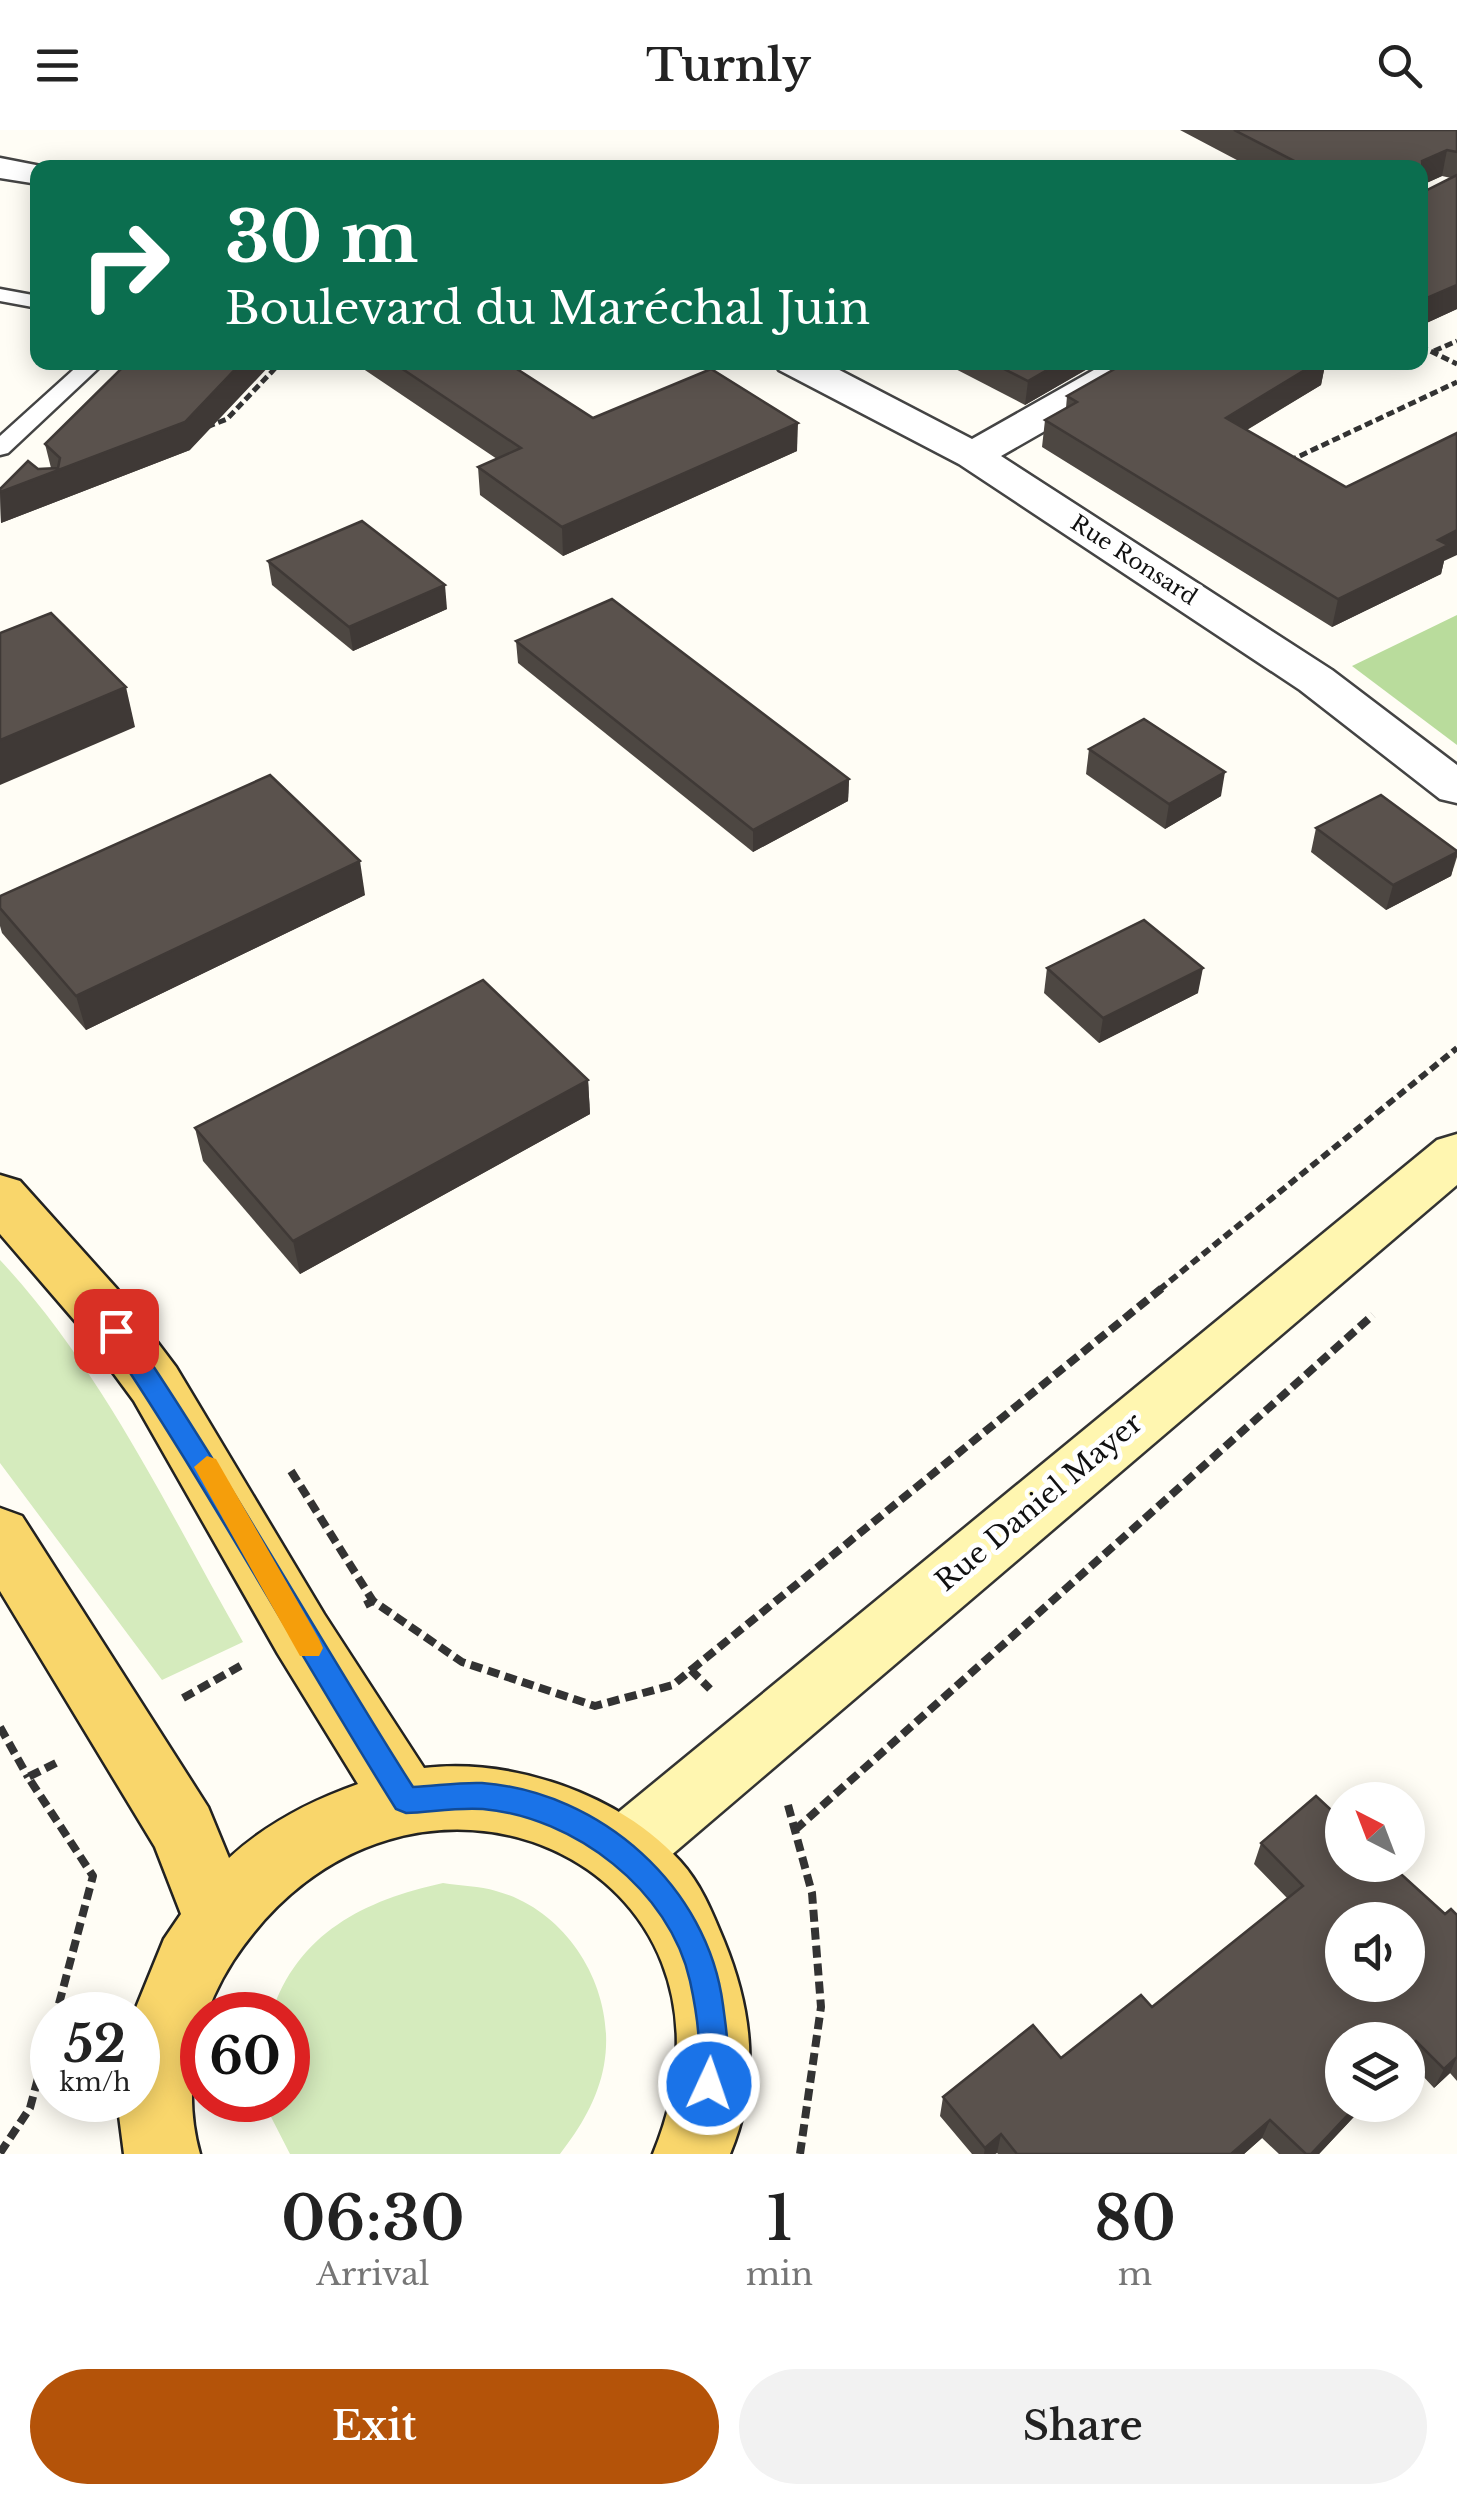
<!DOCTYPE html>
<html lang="en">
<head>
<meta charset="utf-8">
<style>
	body { margin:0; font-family:"Libre Baskerville",serif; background:#f2f2f2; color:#222; height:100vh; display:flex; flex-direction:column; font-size:38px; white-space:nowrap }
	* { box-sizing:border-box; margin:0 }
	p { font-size:32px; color:#767676 }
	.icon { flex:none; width:55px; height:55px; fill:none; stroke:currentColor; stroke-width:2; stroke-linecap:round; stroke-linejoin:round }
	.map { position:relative; height:2024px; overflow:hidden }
	.sheet { display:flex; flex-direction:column; background:#fff; flex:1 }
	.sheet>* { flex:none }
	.hud { position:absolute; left:30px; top:30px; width:1398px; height:210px; border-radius:20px; box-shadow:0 5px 25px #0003; background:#0b6e4f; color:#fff; overflow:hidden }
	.needle { width:65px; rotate:318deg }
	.controls { position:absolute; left:1325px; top:1652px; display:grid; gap:20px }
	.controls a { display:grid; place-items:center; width:100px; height:100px; border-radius:50%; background:#fff; box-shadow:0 5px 25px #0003; font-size:50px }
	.speed { position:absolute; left:30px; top:1862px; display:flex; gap:20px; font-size:50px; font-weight:700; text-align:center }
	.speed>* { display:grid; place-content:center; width:130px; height:130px; border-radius:50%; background:#fff; box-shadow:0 5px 25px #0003; line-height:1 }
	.speed small { font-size:25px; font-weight:400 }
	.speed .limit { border:15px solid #d22; background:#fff; color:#111 }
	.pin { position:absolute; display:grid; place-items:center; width:85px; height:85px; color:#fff; margin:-42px; border-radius:20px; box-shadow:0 5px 15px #0006 }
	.me { position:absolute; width:110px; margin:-55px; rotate:3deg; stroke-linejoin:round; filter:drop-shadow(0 0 8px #0008) }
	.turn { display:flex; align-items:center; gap:35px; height:210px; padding:0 30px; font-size:45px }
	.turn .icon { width:130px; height:130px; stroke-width:2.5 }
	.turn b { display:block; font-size:70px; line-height:85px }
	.eta { display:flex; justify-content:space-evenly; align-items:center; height:170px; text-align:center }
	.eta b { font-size:60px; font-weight:600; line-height:70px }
	.action { display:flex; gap:20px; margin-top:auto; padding:20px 30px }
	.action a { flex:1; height:115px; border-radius:60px; background:#b45309; color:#fff; font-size:40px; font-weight:600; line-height:115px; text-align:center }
	.action a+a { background:#f2f2f2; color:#222 }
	header { display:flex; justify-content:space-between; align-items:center; height:130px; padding:0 30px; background:#fff; font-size:45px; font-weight:600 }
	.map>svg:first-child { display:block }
</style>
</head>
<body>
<header><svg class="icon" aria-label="menu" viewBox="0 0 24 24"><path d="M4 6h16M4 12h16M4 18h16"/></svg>Turnly<svg class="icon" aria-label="search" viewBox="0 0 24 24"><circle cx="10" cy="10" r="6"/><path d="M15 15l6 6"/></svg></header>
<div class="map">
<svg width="1457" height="2024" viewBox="0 0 1457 2024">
	<rect width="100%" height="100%" fill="#fffdf5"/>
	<!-- green -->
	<g fill="#d5ebbd">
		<path d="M0 1130C102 1239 169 1382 243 1512L162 1550 0 1333Z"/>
		<path d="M443 1753C460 1756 480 1756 496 1761 570 1781 617 1862 604 1935 598 1969 580 1998 560 2024H290L270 1985 267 1970H288V1885H271C297 1803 365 1770 443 1753Z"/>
	</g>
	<!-- forest -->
	<polygon fill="#b9dc9c" points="1457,485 1457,615 1352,536"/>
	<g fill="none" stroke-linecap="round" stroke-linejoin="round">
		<!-- service casing -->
		<g stroke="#444" stroke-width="5">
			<g id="service">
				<polygon points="0,159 38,166 38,178 0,171"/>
				<polygon points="82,232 105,232 8,323 0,325 0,306"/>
			</g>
		</g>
		<!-- minor casing -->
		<g stroke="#444" stroke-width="5">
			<g id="minor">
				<polygon points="0,28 51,38 38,38 38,54 0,48"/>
				<polygon points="774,232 824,232 972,309 1108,232 1156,232 1151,240 1001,326 1332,540 1457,635 1457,673 1440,669 1300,560 959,334 779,240"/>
			</g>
		</g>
		<!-- secondary casing -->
		<g stroke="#333" stroke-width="5">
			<polygon id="secondary" points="1457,1004 1457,1055 648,1745 623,1755 598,1745 588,1722 598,1699 1437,1010"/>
		</g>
		<!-- primary casing -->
		<g stroke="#222" stroke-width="5">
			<path id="primary" d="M0 1045 20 1051 117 1159 176 1237 324 1484 424 1638C513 1628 619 1664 680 1731 701 1754 712 1782 724 1811 753 1882 760 1952 730 2024H653C774 1731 404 1570 233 1831 197 1887 181 1957 200 2024H124L117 1970H138V1885H133L164 1809 181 1784 155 1717 0 1461V1378L22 1386 208 1677 229 1728C267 1693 310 1671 358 1654L278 1524 134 1271 75 1191 0 1104Z"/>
		</g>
		<!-- path-far2 -->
		<g stroke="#333" stroke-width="5" stroke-dasharray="8 4" stroke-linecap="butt">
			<polyline points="1420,216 1457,234"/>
			<polyline points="1434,221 1457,211"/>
			<polyline points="207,297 227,289 281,232"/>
			<polyline points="1289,331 1457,252"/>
		</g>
		<!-- path-far1 -->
		<polyline stroke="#333" stroke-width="6" stroke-dasharray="9 5" stroke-linecap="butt" points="1159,1160 1457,918"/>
		<!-- path -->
		<g stroke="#333" stroke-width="8" stroke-dasharray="12 6" stroke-linecap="butt">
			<polyline points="291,1341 373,1471"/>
			<polyline points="365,1475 373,1471 462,1532 595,1576 673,1555 691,1540 710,1559"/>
			<polyline points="691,1540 1162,1158"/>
			<polyline points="183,1568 242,1535"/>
			<polyline points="0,1597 28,1647"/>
			<polyline points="56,1633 28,1647 93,1746 56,1885"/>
			<polyline points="788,1675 812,1763 821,1877 800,2024"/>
			<polyline points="795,1700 1373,1185"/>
			<polyline points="0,2023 30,1978 52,1896"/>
		</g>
		<!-- service -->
		<use href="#service" fill="#fff" fill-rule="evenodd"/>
		<!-- minor -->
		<use href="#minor" fill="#fff" fill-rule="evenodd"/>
		<!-- secondary -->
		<use href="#secondary" fill="#fff6b0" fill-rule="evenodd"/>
		<!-- primary -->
		<use href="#primary" fill="#f9d66b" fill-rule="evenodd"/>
	</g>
	<!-- wall -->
	<g fill="#4d4742" fill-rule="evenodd">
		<path d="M1180 0H1457V179L1420 196V38H1252ZM1442 46 1451 48 1425 61 1424 54Z"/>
		<polygon points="353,232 506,232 593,288 797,321 563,426 480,365 478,337 497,329"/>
		<polygon points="942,232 1096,232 1096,234 1025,275"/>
		<polygon points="1127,232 1340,232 1324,240 1321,255 1247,300 1444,431 1441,444 1332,497 1042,317 1045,290 1066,278 1067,266"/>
		<polygon points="45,314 190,320 1,393 0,359 38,339 51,338"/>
		<polygon points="268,431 447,479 353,521 272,455"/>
		<polygon points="516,511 849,649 848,671 753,722 518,533"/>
		<polygon points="1089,619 1221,666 1165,699 1086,644"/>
		<polygon points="1316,698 1457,721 1457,727 1451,746 1386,780 1311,722"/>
		<polygon points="365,765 86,900 2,803 0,796 0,766"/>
		<polygon points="1047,838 1198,863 1099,913 1044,863"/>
		<polygon points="588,950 590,984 300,1144 203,1031 195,998"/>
		<polygon points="1261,1713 1445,1784 1457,1785 1457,1951 1450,1943 1434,1958 1408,1930 1408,1910 1342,1975 1365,1975 1319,2024 1279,2024 1262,2008 1244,2024 998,2024 997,2023 995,2024 972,2024 940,1986 943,1967 1061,1928 1152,1877 1288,1769 1254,1734"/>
	</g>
	<!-- shaded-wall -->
	<g fill="#3f3936">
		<polygon points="1447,20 1442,46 1420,56 1422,31"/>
		<polygon points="1457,155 1457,179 1420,196 1420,171"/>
		<polygon points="242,232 273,232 190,320 1,393 0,362 185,292"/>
		<polygon points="1061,232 1096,232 1096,234 1025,275 1028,251"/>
		<polygon points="1307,232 1340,232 1324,240 1321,255 1221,315 1226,288"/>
		<polygon points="798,293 797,321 563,426 562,397"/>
		<polygon points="1457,400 1457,425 1444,431 1441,444 1332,497 1338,469 1438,410"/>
		<polygon points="445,455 447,479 353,521 349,497"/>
		<polygon points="126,557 135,597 0,655 0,610"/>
		<polygon points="1225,642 1221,666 1165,699 1169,674"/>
		<polygon points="849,649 848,671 753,722 753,700"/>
		<polygon points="1457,722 1451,746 1386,780 1393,755"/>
		<polygon points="360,731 365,765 86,900 76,866"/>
		<polygon points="1203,838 1198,863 1099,913 1103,888"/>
		<polygon points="588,950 590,984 300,1144 293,1111"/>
		<polygon points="1457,1927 1450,1943 1434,1958 1444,1939"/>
		<polygon points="1357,1975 1365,1975 1319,2024 1311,2024"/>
		<polygon points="1270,1990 1262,2008 1244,2024 1231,2024"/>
		<polygon points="1001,2004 997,2023 995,2024 984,2024 985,2018"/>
	</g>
	<!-- building -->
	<g fill="#5a524d" stroke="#3f3936" stroke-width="2.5" fill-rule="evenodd">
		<polygon points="1234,0 1457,0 1457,22 1447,20 1422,31 1425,61 1457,45 1457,155 1420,171 1420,38 1308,38"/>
		<polygon points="128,232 242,232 185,292 0,362 0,359 28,331 38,339 58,338 60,328 45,314"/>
		<polygon points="392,232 506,232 593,288 711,239 798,293 562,397 478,337 521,318"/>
		<polygon points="990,232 1061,232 1028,251"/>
		<polygon points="1127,232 1318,232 1226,288 1346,357 1457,303 1457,400 1438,410 1448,415 1338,469 1045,290 1077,272 1067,266"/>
		<polygon points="362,391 445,455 349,497 268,431"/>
		<polygon points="612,469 849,649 753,700 516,511"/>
		<polygon points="51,483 126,557 0,610 0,503"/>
		<polygon points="1144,589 1225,642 1169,674 1089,619"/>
		<polygon points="270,645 360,731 76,866 0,778 0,766"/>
		<polygon points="1381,665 1457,721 1457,722 1393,755 1316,698"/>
		<polygon points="1144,790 1203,838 1103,888 1047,838"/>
		<polygon points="483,850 588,950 293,1111 195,998"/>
		<path d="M1316 1666 1342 1690V1735H1391L1445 1784 1451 1779 1457 1785V1927L1444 1939 1416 1911 1408 1920V1910H1342V1975H1357L1311 2024H1306L1270 1990 1231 2024H1017L1001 2004 985 2018 943 1967 1033 1895 1061 1928 1141 1865 1152 1877 1303 1756 1261 1713ZM1342 1790H1408V1855H1342Z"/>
	</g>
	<!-- route -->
	<path fill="#1a73e8" stroke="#114b97" stroke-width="2.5" d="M116 1192 125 1194C228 1345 315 1503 413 1657 436 1656 460 1652 482 1653 601 1662 708 1757 723 1875 727 1906 733 1935 720 1965L709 1970 698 1965C692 1951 698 1943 699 1928 700 1905 695 1874 690 1851 670 1760 574 1687 483 1679 458 1677 431 1682 406 1683L396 1679C298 1523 210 1361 107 1208L104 1201Z"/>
	<!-- slow -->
	<polygon fill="#f59e0b" points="207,1326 216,1329 319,1509 323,1518 319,1526 300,1526 194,1337"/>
	<g text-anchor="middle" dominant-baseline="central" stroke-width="10" stroke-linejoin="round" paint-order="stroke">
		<!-- far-street labels -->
		<g font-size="22" fill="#111" stroke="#fff">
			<text transform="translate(1134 430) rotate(33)">Rue Ronsard</text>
		</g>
		<!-- street labels -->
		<g font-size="28" fill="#111" stroke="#fff">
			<text transform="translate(1039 1372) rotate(-40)">Rue Daniel Mayer</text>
		</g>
	</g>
</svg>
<div class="controls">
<a><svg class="needle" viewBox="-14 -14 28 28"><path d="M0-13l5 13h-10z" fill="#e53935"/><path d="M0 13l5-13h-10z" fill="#767676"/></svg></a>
<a><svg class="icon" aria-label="sound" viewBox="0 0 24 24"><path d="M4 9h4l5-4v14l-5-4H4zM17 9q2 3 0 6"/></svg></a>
<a><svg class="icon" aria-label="layers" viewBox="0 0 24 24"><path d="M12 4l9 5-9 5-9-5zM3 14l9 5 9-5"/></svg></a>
</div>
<div class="speed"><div>52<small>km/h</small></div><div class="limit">60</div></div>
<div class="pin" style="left:116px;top:1201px;background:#d93025"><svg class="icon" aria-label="arrive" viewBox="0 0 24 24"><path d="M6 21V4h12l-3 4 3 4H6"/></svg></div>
<svg class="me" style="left:709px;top:1954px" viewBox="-20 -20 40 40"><circle r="17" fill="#1a73e8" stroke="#fff" stroke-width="3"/><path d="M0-11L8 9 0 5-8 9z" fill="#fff"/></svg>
<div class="hud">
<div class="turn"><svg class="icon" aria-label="right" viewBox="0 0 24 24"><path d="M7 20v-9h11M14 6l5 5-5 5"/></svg><div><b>30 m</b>Boulevard du Maréchal Juin</div></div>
</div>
</div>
<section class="sheet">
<div class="eta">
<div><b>06:30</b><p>Arrival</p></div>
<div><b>1</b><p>min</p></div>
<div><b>80</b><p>m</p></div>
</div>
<div class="action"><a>Exit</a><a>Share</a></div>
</section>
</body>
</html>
